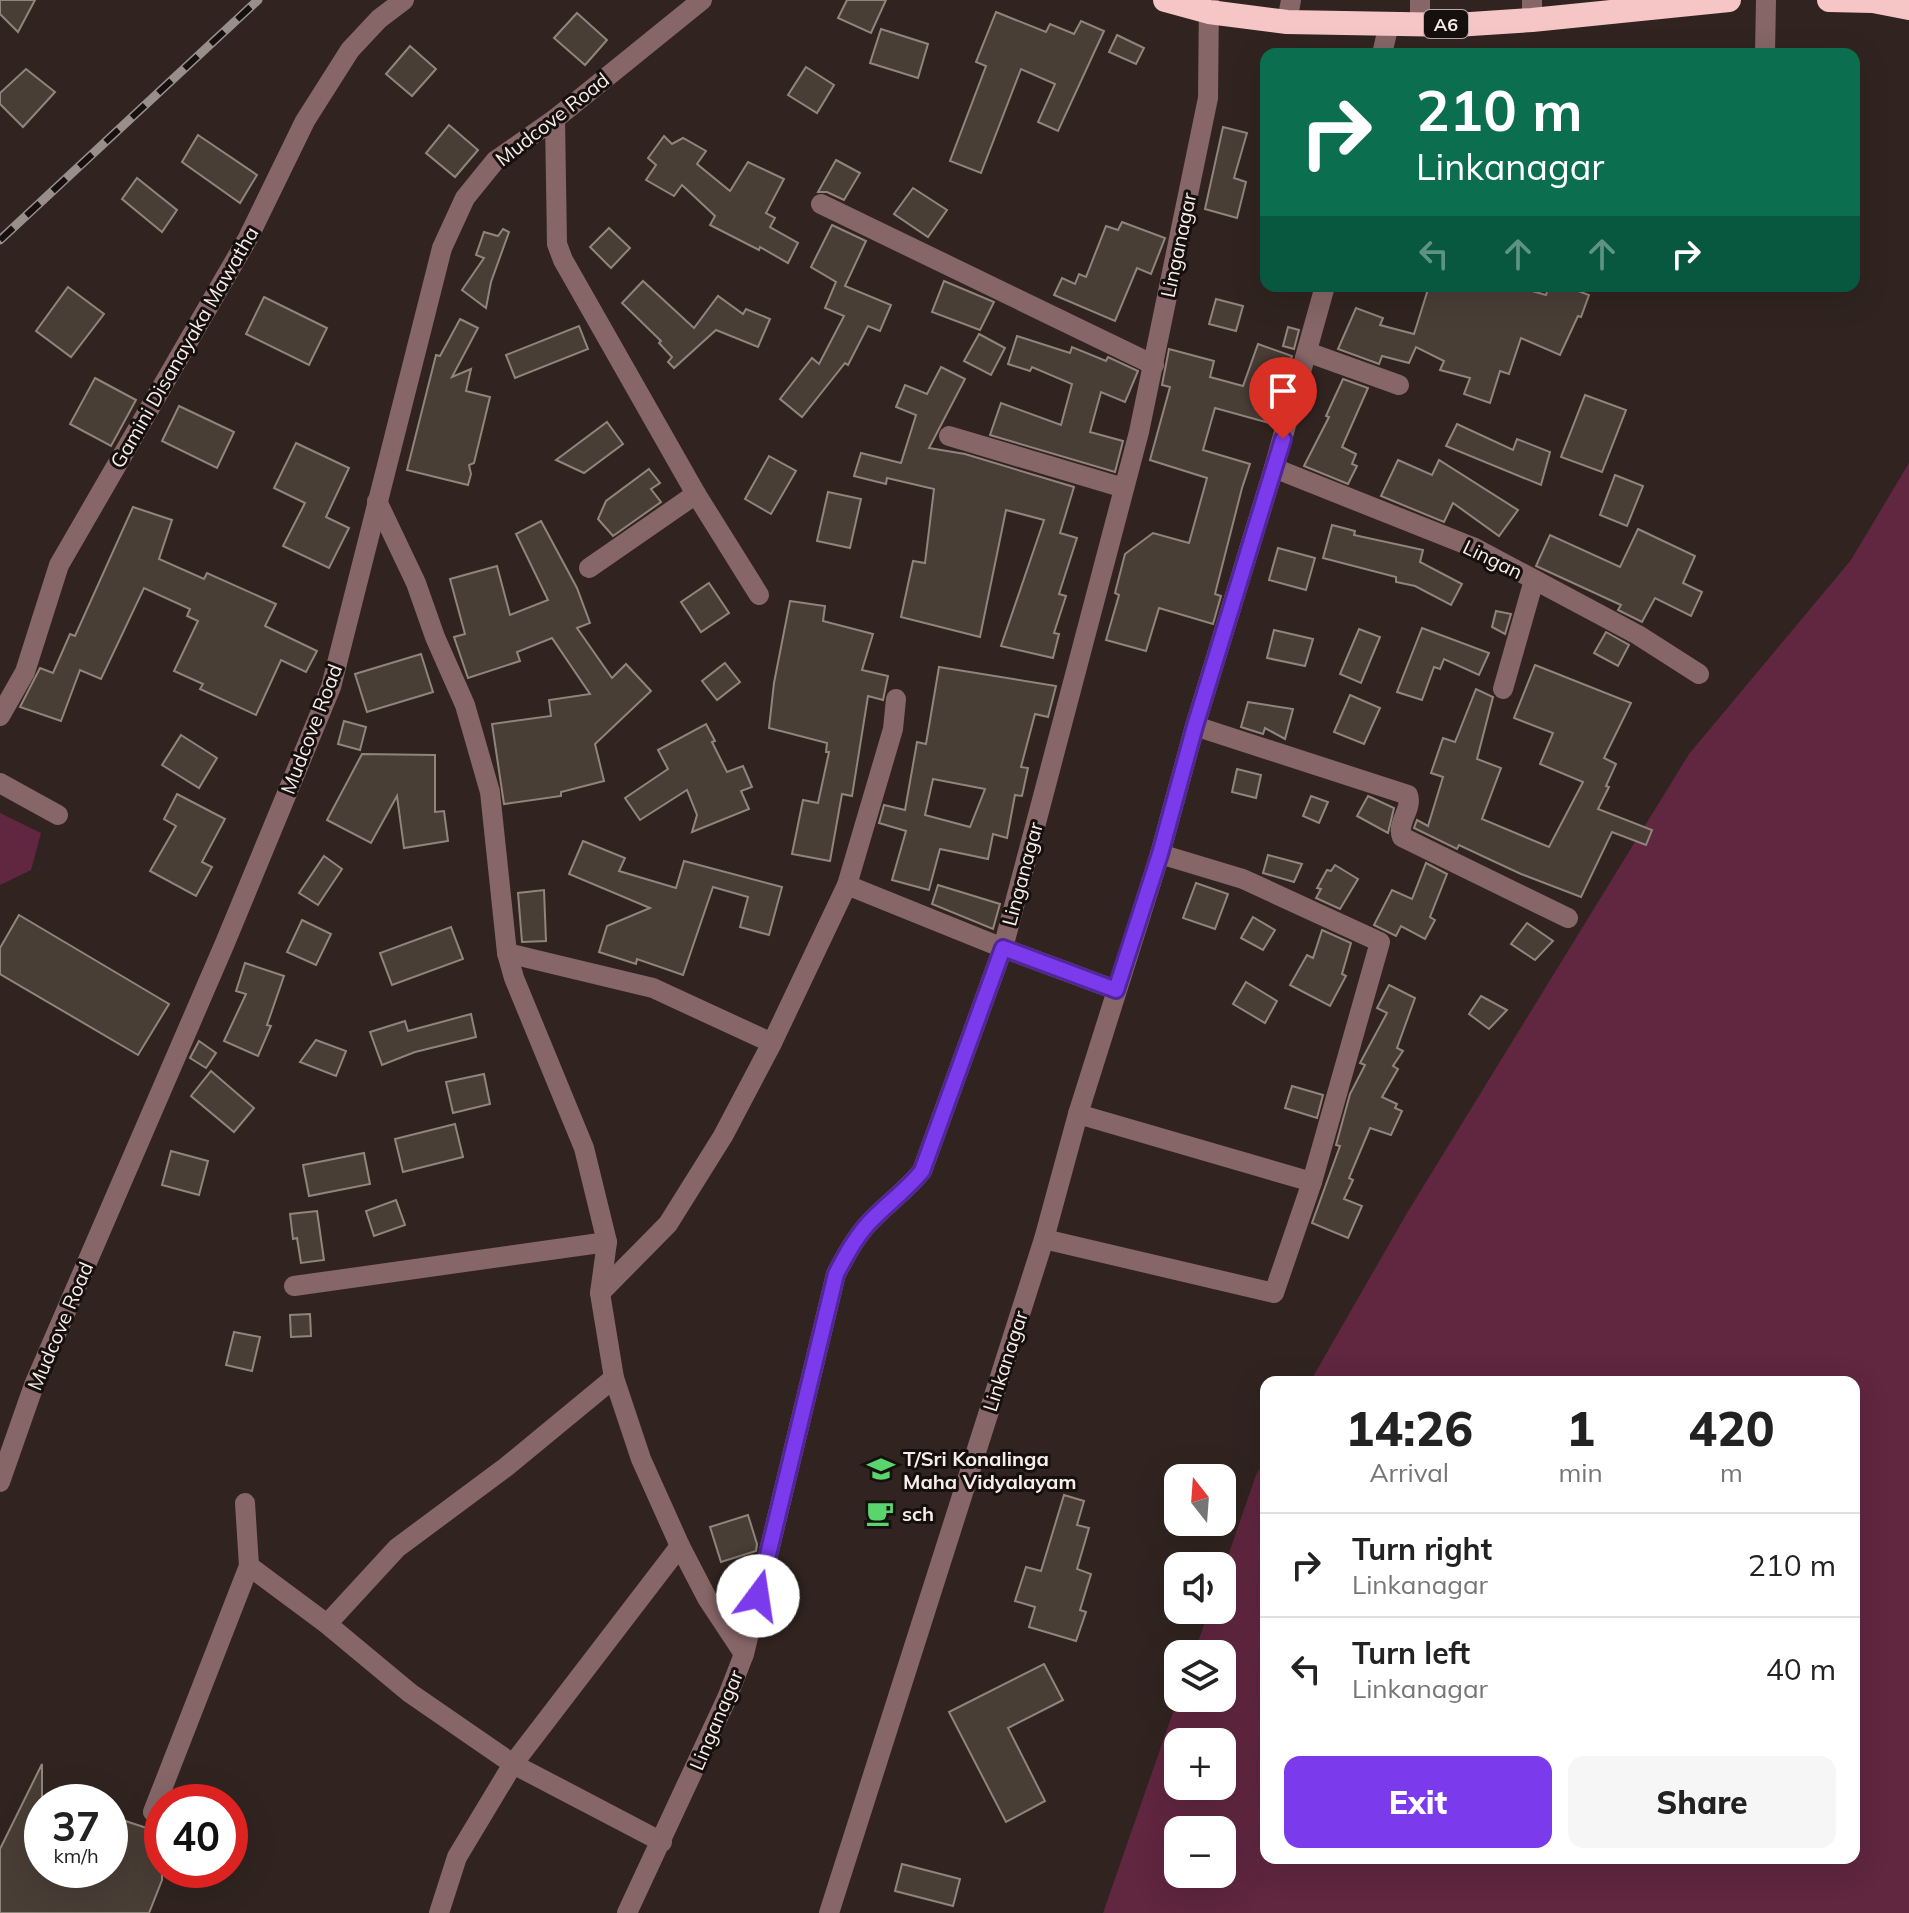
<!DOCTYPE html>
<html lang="en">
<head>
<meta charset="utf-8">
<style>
	body { margin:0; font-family:Mulish,sans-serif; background:#f6f6f6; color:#222; height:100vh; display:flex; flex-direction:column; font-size:30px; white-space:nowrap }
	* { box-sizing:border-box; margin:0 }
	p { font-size:26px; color:#767676 }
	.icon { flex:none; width:44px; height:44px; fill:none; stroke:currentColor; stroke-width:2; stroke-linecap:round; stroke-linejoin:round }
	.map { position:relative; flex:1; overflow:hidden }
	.panel { position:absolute; left:1260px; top:1376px; width:600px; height:488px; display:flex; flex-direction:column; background:#fff; border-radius:16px; box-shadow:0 8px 32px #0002 }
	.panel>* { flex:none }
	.guide { position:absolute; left:1260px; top:48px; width:600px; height:244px; border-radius:16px; box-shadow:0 8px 32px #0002; background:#0b6e4f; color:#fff; overflow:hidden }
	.needle { width:52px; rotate:343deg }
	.buttons { position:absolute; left:1164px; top:1464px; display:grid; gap:16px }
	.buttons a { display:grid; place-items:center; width:72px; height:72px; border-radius:16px; background:#fff; box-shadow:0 8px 32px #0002; font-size:40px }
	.speed { position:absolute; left:24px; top:1784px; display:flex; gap:16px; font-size:40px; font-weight:700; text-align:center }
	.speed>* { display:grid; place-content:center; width:104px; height:104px; border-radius:50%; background:#fff; box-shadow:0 8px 32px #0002; line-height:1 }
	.speed small { font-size:20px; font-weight:400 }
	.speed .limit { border:12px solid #d22; background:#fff; color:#111 }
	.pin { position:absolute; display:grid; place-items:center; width:68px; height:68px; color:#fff; margin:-82px -34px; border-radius:50% 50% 50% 0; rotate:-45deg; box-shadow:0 0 8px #0007 }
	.pin .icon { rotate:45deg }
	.me { position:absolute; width:88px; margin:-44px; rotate:14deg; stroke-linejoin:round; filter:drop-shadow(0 0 6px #0008) }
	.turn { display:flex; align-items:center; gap:28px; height:168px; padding:0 24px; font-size:36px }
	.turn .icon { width:104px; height:104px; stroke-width:2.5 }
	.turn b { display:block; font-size:56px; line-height:68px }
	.lanes { display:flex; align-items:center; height:76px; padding:0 24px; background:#0003; justify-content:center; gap:40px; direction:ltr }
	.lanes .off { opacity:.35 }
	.eta { display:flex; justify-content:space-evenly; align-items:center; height:136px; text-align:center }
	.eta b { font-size:48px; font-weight:800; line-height:56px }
	.button { display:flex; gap:16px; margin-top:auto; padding:16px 24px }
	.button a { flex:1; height:92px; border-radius:16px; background:#7c3aed; color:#fff; font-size:32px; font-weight:800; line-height:92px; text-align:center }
	.button a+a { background:#f6f6f6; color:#222 }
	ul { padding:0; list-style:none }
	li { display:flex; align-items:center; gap:24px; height:104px; padding:0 24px; border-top:2px solid #e0e0e0 }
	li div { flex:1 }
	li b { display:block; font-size:30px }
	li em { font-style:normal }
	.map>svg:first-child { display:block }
</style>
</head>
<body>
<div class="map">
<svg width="1909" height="1913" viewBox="0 0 1909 1913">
	<rect width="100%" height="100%" fill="#312420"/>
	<!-- water -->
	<g fill="#612640" fill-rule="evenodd">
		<path d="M1909 463V1913H1103L1178 1698H1222V1654H1194L1209 1610H1222V1573L1256 1475 1266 1458V1858H1854V1382H1310L1407 1213 1689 754 1851 560ZM1178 1742H1222V1786H1178ZM1178 1830H1222V1874H1178Z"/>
		<polygon points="0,813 41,833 31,870 0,885"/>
	</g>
	<!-- building -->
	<g fill="#493e36" stroke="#91847b" stroke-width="2" fill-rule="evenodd">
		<polygon points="0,0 35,0 18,32 0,14"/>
		<polygon points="847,0 886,0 871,33 838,18"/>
		<polygon points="996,12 1046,32 1050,24 1074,34 1081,21 1104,31 1058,131 1038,122 1055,84 1021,69 981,173 950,161 986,66 976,62"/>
		<polygon points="577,13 607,40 585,65 554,38"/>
		<polygon points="881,29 928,44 918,78 870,63"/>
		<polygon points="1117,35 1144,48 1136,64 1109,52"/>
		<polygon points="410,46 436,69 412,96 386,74"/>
		<polygon points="806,67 834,85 817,113 788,95"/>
		<polygon points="26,69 55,92 23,127 0,104 0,93"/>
		<polygon points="449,125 478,150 455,177 426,153"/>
		<polygon points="1223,127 1247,133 1234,178 1246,182 1237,218 1205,209"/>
		<polygon points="198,135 257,175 240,203 182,162"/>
		<polygon points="664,136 672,144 683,138 706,151 697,164 730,191 748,162 784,179 766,213 775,218 770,227 798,243 788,263 760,247 759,250 710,225 715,216 682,185 674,196 646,180 656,165 648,158"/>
		<polygon points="836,160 860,173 844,200 827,192 818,192"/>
		<polygon points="137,178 177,210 162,232 122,199"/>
		<polygon points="913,188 947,210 928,237 894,214"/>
		<polygon points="1122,222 1165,238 1151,274 1137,268 1115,321 1054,295 1062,278 1075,284 1079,274 1086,277 1106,226 1118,230"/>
		<polygon points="832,225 866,241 845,286 891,305 880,331 868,326 848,365 845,363 802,417 780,399 812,358 819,364 844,316 825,308 836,282 811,267"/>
		<polygon points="609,228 630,248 611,268 590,247"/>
		<polygon points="503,229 509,232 491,282 486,308 462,290 484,258 476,255 484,232 498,236"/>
		<polygon points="643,281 694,328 718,296 743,314 746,309 770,319 758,347 716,330 674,368 668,362 672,357 659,343 661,341 622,303"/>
		<polygon points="944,281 994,302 980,330 932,312"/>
		<polygon points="1429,286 1514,286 1546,295 1549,286 1565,286 1589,295 1581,317 1578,316 1560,355 1521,338 1509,374 1500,371 1490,403 1464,394 1470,378 1440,370 1444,361 1416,347 1409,363 1382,356 1379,364 1338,349 1356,308 1383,318 1380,325 1414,334"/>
		<polygon points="68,287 104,314 71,357 36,331"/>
		<polygon points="264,297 327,328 309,365 246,334"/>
		<polygon points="1216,299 1243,306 1236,331 1209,324"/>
		<polygon points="460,319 478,328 452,377 471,369 466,391 490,397 474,463 469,465 471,474 468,485 407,470 436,355 440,356"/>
		<polygon points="579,326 588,349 515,378 506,355"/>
		<polygon points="1288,327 1299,330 1294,349 1283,346"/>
		<polygon points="979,334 1005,348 991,375 964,361"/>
		<polygon points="1017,336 1070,353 1072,347 1106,361 1108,357 1138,371 1125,402 1101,392 1090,432 1123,441 1115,472 990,435 1001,403 1061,425 1072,384 1032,367 1030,371 1008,364"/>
		<polygon points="1258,344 1292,356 1278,395 1281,396 1273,424 1215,408 1203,450 1250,464 1242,488 1215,594 1221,596 1213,624 1159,608 1146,651 1106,640 1119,595 1115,593 1125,554 1153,533 1189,543 1207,478 1150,460 1170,387 1162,385 1169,349 1214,361 1210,377 1243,386"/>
		<polygon points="941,367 965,379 929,448 965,454 1074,487 1060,533 1077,538 1059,594 1066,596 1054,633 1059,634 1053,658 1001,646 1044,520 1006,510 980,637 901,617 913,561 925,563 934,489 887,478 886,484 854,476 861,453 901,463 916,415 896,407 905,385 927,394"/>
		<polygon points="95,378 136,400 111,446 70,424"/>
		<polygon points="1343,379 1368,388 1342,447 1356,454 1352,464 1357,466 1348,484 1304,466 1329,417 1326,416"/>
		<polygon points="1585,395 1626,410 1602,472 1561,457"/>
		<polygon points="179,406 234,432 217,468 162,441"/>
		<polygon points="607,422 623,444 584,473 556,460"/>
		<polygon points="1457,424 1513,450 1517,439 1550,452 1541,485 1446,446"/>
		<polygon points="296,443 349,468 326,517 349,528 329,568 283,546 305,503 274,488"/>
		<polygon points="769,456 796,471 771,514 745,499"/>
		<polygon points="1398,460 1432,475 1439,460 1518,510 1499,536 1453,503 1444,522 1381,496"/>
		<polygon points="649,469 660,483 651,489 661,502 613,536 598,519 606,501"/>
		<polygon points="1615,475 1643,486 1627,526 1600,515"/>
		<polygon points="828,492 861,499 850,548 817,541"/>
		<polygon points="133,507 172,520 159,559 204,579 207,573 276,604 265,626 317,651 306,672 281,660 256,715 200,689 203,684 174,671 198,621 187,616 190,609 144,588 101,679 80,670 61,721 20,707 40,668 53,673 70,634 75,636"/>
		<polygon points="541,521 577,588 590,623 577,628 612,678 626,664 651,691 595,744 604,781 561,792 561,796 504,804 492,724 551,716 549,700 590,694 552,638 517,652 520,661 468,678 454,637 465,634 450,579 497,566 510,615 548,600 516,534"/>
		<polygon points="1332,525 1355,531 1354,535 1423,550 1420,562 1462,584 1451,605 1415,586 1396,582 1396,577 1323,558"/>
		<polygon points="1638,529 1695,556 1683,583 1702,592 1691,616 1655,598 1642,622 1618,610 1621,605 1536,566 1550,535 1620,567"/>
		<polygon points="1278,548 1315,558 1306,590 1269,580"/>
		<polygon points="709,583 729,613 701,632 681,602"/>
		<polygon points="790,601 825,606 823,621 873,634 862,670 888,676 883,700 868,696 852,796 842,794 830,861 792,854 803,800 818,803 829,752 826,752 827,743 769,728 774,683"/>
		<polygon points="1496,611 1511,614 1505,634 1492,627"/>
		<polygon points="1422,628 1489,653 1479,675 1444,659 1440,669 1434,667 1422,700 1397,692"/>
		<polygon points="1359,629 1380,637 1361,683 1340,674"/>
		<polygon points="1274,630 1313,639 1305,666 1267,658"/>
		<polygon points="1606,632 1629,645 1618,666 1594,653"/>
		<polygon points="421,654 433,692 367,712 355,674"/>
		<polygon points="725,663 740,682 717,700 702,681"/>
		<polygon points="1535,665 1631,703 1604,758 1616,764 1606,786 1609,787 1598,809 1652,830 1646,845 1612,832 1581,897 1521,874 1459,845 1457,849 1414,828 1417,820 1428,826 1443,777 1431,773 1443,738 1455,742 1476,689 1493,697 1477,759 1501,768 1482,819 1549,847 1583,782 1540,764 1553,733 1514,718"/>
		<path d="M939 667 1056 686 1048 717 1035 714 1021 767 1028 768 1022 796 1015 795 1007 838 993 834 988 859 940 849 929 890 892 880 906 831 879 823 884 805 905 810 917 742 926 744ZM933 779 985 789 970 827 925 815Z"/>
		<polygon points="1350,695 1380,708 1364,744 1334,732"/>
		<polygon points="1248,702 1293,709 1285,739 1265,728 1263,734 1241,727"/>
		<polygon points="344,721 366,727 360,750 338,744"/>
		<polygon points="706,724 715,741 712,742 727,772 743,766 752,787 741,791 749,809 692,832 697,815 687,790 640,820 625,798 668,769 658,750"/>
		<polygon points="181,735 217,758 199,788 162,765"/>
		<polygon points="362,754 435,755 435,812 444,811 448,841 404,848 397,796 371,843 327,820"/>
		<polygon points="1237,769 1261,775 1256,798 1232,792"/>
		<polygon points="177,794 225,819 202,862 212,867 196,896 150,871 176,826 164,819"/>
		<polygon points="1311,796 1328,802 1319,823 1303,816"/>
		<polygon points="1368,796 1394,808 1388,833 1357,816"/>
		<polygon points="583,841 625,858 619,871 676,888 684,861 782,887 769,935 740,927 748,897 713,887 683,975 637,959 636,964 599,952 607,926 650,908 569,874"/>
		<polygon points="1268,855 1302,864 1294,882 1263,873"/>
		<polygon points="324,856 342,869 318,905 299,893"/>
		<polygon points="1426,863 1447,874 1430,917 1435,920 1425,939 1401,926 1396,936 1374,925 1392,890 1412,899"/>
		<polygon points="1335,865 1358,879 1340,909 1316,898 1321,889 1317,888 1327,870 1331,871"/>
		<polygon points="1196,883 1228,894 1215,929 1183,918"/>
		<polygon points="938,885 1000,904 993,929 932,904"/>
		<polygon points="544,890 546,941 522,942 518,893"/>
		<polygon points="19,915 169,1004 138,1055 0,974 0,948"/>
		<polygon points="1253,917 1275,930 1263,950 1241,938"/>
		<polygon points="302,920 331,934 316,965 287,952"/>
		<polygon points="1527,923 1553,941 1535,960 1511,944"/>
		<polygon points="451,927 463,959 392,985 380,953"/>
		<polygon points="1322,930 1351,943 1342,974 1346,976 1330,1006 1290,985 1307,955 1313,958"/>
		<polygon points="245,963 284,976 267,1025 271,1026 258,1056 224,1041 246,994 236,991"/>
		<polygon points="1246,982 1277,1001 1265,1023 1233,1004"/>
		<polygon points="1389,985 1415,998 1397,1048 1403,1051 1393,1066 1398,1069 1382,1097 1397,1104 1395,1108 1402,1111 1391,1135 1370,1128 1349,1178 1353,1180 1344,1199 1362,1206 1348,1238 1312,1223 1340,1146 1336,1145 1350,1094 1365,1065 1360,1063 1387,1013 1377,1008"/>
		<polygon points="1481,996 1507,1010 1489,1029 1469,1014"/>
		<polygon points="471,1014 476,1037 415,1052 382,1065 370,1032 405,1021 408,1031"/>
		<polygon points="316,1040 346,1051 336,1076 300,1062"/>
		<polygon points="199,1041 216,1053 206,1068 190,1058"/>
		<polygon points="211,1071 254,1108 234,1132 191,1096"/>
		<polygon points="484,1074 490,1104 453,1113 446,1082"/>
		<polygon points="1292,1086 1323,1095 1317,1118 1285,1108"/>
		<polygon points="455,1124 463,1157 403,1172 395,1139"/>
		<polygon points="171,1151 208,1161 199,1195 162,1185"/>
		<polygon points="364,1153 370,1184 309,1196 303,1165"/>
		<polygon points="396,1200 405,1225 374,1236 366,1211"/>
		<polygon points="317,1211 324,1260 301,1263 297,1238 293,1239 290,1214"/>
		<polygon points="310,1314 311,1336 291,1337 290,1315"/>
		<polygon points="234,1332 260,1337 252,1371 226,1365"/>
		<polygon points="1064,1495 1084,1501 1077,1525 1089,1528 1077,1569 1091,1574 1080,1610 1086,1612 1076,1641 1029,1627 1035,1607 1015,1601 1026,1567 1041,1571"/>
		<polygon points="748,1515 757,1544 756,1551 721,1562 710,1527"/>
		<polygon points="1044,1664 1063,1700 1008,1728 1045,1801 1006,1822 949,1712"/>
		<polygon points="42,1764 42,1870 110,1870 110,1816 162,1833 162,1880 149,1913 0,1913 0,1849"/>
		<polygon points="902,1864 960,1879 953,1906 895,1891"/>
	</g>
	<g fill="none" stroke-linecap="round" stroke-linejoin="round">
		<!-- minor -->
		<g stroke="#866667" stroke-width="20">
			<polyline points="1420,0 1420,24"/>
			<polyline points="1532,0 1532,20"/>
			<polyline points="1287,22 1291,0"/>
			<polyline points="1382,54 1389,24"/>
			<polyline points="1765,54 1766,0"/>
			<polyline points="555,119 557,244 563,260 696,494 759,595"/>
			<polyline points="821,204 1154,365"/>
			<polyline points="1307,352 1399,385"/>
			<polyline points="949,436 1124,488"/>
			<polyline points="1274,468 1475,548 1638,635 1699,674"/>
			<polyline points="377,501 416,583 435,637 465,705 490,792 507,953 514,978 584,1148 607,1242 600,1293 614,1378 641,1459 680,1546 707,1598 744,1654"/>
			<polyline points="589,568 696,494"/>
			<polyline points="1503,689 1534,580"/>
			<polyline points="0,716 25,672 59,565 248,238 305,121 350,50 379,19 404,0"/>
			<path d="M1195 726 1408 795C1413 809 1396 823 1402 837L1568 918"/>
			<polyline points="0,783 58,815"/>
			<polyline points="847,885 893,729 896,699"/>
			<polyline points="507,953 653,988 772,1043"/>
			<polyline points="1078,1114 1312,1182"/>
			<polyline points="1044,1239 1274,1293 1312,1182 1380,942 1243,879 1160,854"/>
			<polyline points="294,1286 607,1242"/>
			<polyline points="600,1293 668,1224 723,1136 772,1043 847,885 1003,948 1116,990"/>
			<polyline points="0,1482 34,1385 225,943 331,687 442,248 465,198 495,161 555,119 702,0"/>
			<polyline points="249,1566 327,1624 410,1693 513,1764 662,1842"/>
			<polyline points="327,1624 397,1548 506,1467 614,1378"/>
			<polyline points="153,1812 249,1566 245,1503"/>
			<polyline points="439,1913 457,1857 513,1764 680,1546"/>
			<path d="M627 1913 727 1698 744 1654 836 1274C845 1257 854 1240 867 1225 884 1206 906 1191 922 1171L1003 948 1139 432 1208 98 1209 0"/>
			<polyline points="829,1913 1044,1239 1078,1114 1160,854 1195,726 1274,468 1325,286"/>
		</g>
		<!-- highway -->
		<g stroke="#f6c6c7" stroke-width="24">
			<polyline points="1165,0 1209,12 1287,22 1456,25 1532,20 1729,0"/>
			<polyline points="1829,0 1873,1 1909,8"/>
		</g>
		<!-- rail casing -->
		<g stroke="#988e8a" stroke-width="9">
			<polyline id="rail" points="0,240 258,0"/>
		</g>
		<!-- rail -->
		<use href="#rail" stroke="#150f0d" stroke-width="6" stroke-dasharray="18" stroke-linecap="butt"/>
	</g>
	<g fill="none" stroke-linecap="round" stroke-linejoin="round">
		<!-- route casing -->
		<g stroke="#51269a" stroke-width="20">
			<path id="route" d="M758 1596 836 1274C845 1257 854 1240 867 1225 884 1206 906 1191 922 1171L1003 948 1116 990 1160 854 1195 726 1283 439"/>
		</g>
		<!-- route -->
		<use href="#route" stroke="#7c3aed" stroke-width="14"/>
	</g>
	<!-- icons -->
	<defs>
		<g id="school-bare" transform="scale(2.16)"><path d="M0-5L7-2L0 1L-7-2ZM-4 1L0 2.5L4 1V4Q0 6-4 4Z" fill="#5ad56e" stroke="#150f0d" stroke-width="2.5" paint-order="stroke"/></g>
		<g id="cafe-bare" transform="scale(2.16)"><path d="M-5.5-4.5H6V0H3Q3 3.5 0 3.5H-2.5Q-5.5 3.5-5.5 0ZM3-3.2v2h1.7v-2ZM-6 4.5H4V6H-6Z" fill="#5ad56e" stroke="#150f0d" stroke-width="2.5" paint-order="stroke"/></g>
	</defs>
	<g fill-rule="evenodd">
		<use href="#school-bare" x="881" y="1469"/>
		<use href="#cafe-bare" x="880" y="1513"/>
	</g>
	<g text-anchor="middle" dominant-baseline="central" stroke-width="6" stroke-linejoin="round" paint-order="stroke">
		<!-- shield labels -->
		<rect fill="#150f0d" stroke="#b3aba8" stroke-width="2" x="1424" y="10" width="44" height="28" rx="6"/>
		<g font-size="18" font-weight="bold" fill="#f7eeeb">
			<text x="1446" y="24">A6</text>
		</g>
		<!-- street labels -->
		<g font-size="20" fill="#f7eeeb" stroke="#150f0d">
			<text transform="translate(552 119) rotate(-38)">Mudcove Road</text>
			<text transform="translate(1178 245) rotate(-78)">Linganagar</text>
			<text transform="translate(184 347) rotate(-60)">Gamini Disanayaka Mawatha</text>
			<text transform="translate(1493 559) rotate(26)">Lingan</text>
			<text transform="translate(311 729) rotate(-69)">Mudcove Road</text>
			<text transform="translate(1022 874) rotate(-75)">Linganagar</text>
			<text transform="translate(60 1326) rotate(-67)">Mudcove Road</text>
			<text transform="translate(1005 1361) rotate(-72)">Linkanagar</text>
			<text transform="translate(716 1720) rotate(-67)">Linganagar</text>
		</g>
		<!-- poi labels -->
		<g font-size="20" font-weight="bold" fill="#f7eeeb" stroke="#150f0d" text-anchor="start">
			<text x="903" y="1458">T/Sri Konalinga<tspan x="903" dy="23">Maha Vidyalayam</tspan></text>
			<text x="902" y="1513">sch</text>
		</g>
	</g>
</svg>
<div class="buttons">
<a><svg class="needle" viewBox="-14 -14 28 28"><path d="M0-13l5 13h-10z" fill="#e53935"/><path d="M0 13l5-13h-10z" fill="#767676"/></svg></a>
<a><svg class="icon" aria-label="sound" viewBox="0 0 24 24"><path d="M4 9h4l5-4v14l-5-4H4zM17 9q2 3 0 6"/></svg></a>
<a><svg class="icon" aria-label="layers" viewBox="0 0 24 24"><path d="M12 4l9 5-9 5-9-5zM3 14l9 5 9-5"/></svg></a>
<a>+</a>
<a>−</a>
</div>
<div class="speed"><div>37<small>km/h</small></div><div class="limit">40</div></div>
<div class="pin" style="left:1283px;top:439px;background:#d93025"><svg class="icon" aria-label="arrive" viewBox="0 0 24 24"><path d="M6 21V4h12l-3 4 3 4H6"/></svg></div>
<svg class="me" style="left:758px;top:1596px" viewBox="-20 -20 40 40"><circle r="19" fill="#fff"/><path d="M0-13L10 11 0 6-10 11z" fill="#7c3aed"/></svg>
<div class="guide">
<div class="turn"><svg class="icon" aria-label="right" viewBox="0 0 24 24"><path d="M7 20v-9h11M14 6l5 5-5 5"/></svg><div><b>210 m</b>Linkanagar</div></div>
<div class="lanes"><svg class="icon off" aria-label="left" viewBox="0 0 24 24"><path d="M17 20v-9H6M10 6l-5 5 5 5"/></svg><svg class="icon off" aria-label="ahead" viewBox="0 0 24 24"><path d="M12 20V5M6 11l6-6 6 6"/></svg><svg class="icon off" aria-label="ahead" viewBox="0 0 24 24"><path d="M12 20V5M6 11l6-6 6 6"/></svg><svg class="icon" aria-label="right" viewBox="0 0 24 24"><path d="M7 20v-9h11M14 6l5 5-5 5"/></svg></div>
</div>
<section class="panel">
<div class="eta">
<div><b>14:26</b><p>Arrival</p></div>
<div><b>1</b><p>min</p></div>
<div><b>420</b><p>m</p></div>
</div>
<ul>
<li><svg class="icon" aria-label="right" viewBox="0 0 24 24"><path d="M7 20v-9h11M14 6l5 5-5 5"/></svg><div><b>Turn right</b><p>Linkanagar</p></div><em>210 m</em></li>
<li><svg class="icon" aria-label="left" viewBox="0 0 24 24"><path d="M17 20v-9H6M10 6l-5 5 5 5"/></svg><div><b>Turn left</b><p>Linkanagar</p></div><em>40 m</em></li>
</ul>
<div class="button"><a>Exit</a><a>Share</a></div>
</section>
</div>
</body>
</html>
